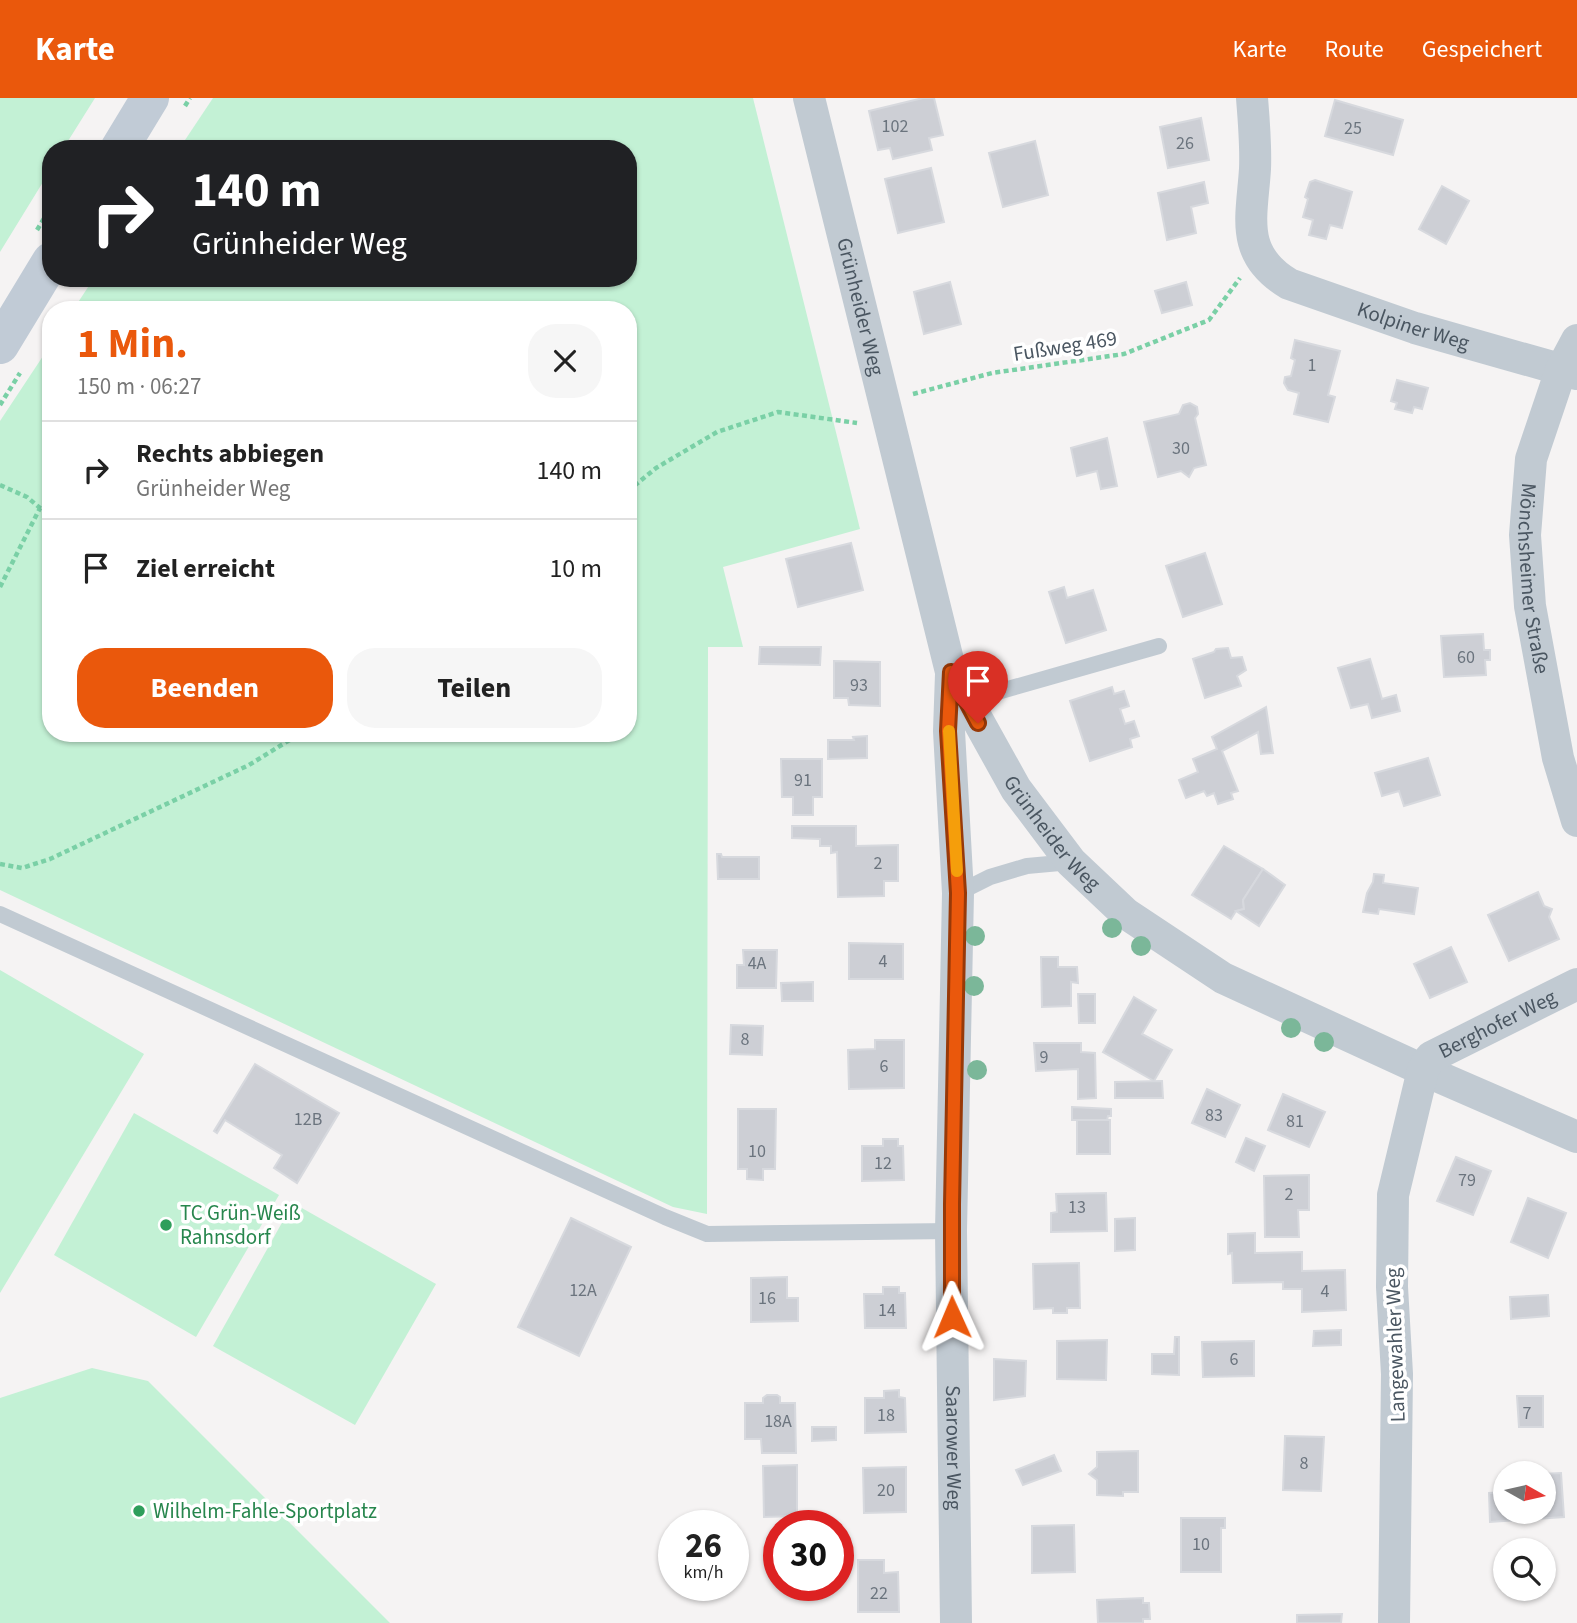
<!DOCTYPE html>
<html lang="de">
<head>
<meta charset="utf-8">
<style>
	body { margin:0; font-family:"Source Sans 3",sans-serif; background:#f6f6f6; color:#222; height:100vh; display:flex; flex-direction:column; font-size:26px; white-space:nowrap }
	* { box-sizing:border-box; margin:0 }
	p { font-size:23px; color:#767676 }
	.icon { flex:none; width:38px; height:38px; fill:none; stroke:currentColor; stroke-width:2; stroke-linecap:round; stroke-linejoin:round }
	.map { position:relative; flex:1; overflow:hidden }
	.panel { position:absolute; left:42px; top:203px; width:595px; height:441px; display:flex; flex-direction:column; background:#fff; border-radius:28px; box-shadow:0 2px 5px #0004 }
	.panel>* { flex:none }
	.guide { position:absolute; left:42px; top:42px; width:595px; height:147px; border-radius:28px; box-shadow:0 2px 5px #0004; background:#202124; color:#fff; overflow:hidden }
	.needle { width:46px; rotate:98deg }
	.tools { position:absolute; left:1493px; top:1363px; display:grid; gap:14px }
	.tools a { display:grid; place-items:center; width:63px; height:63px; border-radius:50%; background:#fff; box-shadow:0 2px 5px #0004; font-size:35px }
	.speed { position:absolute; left:658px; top:1412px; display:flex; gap:14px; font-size:35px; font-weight:700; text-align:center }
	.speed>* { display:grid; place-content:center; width:91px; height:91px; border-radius:50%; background:#fff; box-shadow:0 2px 5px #0004; line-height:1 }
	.speed small { font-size:18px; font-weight:400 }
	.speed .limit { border:10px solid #d22; background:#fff; color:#111 }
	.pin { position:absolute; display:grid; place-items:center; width:60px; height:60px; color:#fff; margin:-72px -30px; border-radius:50% 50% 50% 0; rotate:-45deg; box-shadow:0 0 7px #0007 }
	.pin .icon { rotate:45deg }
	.me { position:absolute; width:77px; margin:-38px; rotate:359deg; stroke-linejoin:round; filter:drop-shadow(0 0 5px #0008) }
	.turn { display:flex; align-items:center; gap:24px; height:147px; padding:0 35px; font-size:32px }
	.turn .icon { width:91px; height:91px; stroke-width:2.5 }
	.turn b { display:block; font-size:49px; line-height:60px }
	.round { display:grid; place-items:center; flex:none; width:74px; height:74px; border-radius:28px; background:#f6f6f6 }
	.summary { display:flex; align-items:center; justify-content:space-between; height:119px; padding:0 35px }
	h1 { font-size:42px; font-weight:700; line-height:52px; color:#ea580c }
	.cta { display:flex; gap:14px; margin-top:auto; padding:14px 35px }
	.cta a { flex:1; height:80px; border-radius:28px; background:#ea580c; color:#fff; font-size:28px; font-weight:700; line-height:80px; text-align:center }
	.cta a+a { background:#f6f6f6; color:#222 }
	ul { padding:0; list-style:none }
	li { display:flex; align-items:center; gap:21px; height:98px; padding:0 35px; border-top:2px solid #e0e0e0 }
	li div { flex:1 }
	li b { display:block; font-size:26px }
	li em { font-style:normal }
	header { display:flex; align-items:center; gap:42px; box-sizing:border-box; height:98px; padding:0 35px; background:#ea580c; color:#fff }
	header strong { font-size:33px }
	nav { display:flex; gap:38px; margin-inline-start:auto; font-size:24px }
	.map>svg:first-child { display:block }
</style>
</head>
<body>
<header>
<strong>Karte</strong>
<nav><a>Karte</a><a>Route</a><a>Gespeichert</a></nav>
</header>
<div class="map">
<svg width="1577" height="1525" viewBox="0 0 1577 1525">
	<rect width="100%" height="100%" fill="#f5f3f3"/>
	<!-- green -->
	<g fill="#c3f1d5">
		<polygon points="0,0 95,0 63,51 51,51 51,71 0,154"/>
		<polygon points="213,0 753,0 860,431 723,469 743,549 708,549 707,1116 673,1109 0,792 0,323 51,246 51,635 628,635 628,212 73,212 94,180 628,180 628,51 179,51"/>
		<polygon points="0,872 144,956 0,1195"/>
		<polygon points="134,1015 279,1097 196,1239 54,1157"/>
		<polygon points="293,1105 436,1186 355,1327 213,1248"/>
		<polygon points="92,1270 148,1283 390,1525 0,1525 0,1300"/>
	</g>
	<!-- building -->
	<g fill="#cdcfd5" stroke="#d7d9de" stroke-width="2">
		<polygon points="923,0 934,0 943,37 929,40 932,52 893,61 890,50 878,52 869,13"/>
		<polygon points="1335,2 1403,22 1393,57 1325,38"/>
		<polygon points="1201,20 1209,62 1168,70 1160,29"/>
		<polygon points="1035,43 1048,97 1003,109 989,55"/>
		<polygon points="931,70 944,124 898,135 885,81"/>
		<polygon points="1315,82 1352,94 1342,130 1330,127 1326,141 1309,137 1313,122 1303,119 1308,101 1305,99 1310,84"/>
		<polygon points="1204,84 1208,105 1191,109 1196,135 1167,142 1158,95"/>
		<polygon points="1442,88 1469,103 1446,146 1419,131"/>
		<polygon points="950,184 961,226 924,236 914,194"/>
		<polygon points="1186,184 1192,207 1162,215 1155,193"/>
		<polygon points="1295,242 1340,253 1328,297 1335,299 1328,324 1294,316 1299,295 1288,292 1284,285 1285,279 1291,278 1295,262 1291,260"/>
		<polygon points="1397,282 1428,290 1422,311 1414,309 1412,315 1395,311 1397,305 1391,303"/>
		<polygon points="1190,305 1197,309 1198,316 1195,320 1206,367 1194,370 1189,379 1181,373 1158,379 1144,324 1179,316 1183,307"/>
		<polygon points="1107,340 1117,388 1101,391 1097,373 1077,378 1071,350"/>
		<polygon points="851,445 863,492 798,509 786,461"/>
		<polygon points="1205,455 1222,506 1183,519 1166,468"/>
		<polygon points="1064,489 1067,500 1093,492 1106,532 1066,545 1049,494"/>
		<polygon points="1483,536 1484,552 1490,552 1490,562 1485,562 1486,577 1444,579 1441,538"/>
		<polygon points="760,549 821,549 820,567 759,566"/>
		<polygon points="1228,550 1231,560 1242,559 1246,572 1237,578 1241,588 1205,600 1193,561 1214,554 1216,551"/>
		<polygon points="1370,561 1382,601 1396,597 1400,613 1372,620 1368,606 1351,610 1338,570"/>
		<polygon points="834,563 880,564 880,608 849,607 848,600 834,600"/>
		<polygon points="1112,589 1114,596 1124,593 1129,608 1120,611 1125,626 1134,623 1139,638 1130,641 1132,649 1090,663 1070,603"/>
		<polygon points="1266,609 1273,655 1261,656 1258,634 1222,653 1238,693 1231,695 1233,701 1218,706 1214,695 1207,698 1204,693 1186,700 1179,682 1198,674 1193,661 1217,651 1212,639"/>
		<polygon points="867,638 867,660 828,661 828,642 854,642 853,639"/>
		<polygon points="1428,660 1440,697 1404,708 1399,693 1382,698 1375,675"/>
		<polygon points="781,661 822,661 822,699 813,699 813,717 793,717 793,699 782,699"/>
		<polygon points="792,728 856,728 856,748 898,747 898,783 884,783 884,798 838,799 837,754 831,755 831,748 820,748 820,741 792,740"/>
		<polygon points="1224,748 1263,771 1243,802 1244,811 1236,813 1231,821 1192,797"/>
		<polygon points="717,756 721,756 722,759 759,759 759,781 718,781"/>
		<polygon points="1263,771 1285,787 1259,828 1236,813 1244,811 1243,802"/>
		<polygon points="1374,776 1384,777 1383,785 1418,790 1414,816 1379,811 1378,816 1363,814 1367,795 1373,784"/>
		<polygon points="1538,794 1544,808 1552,811 1549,819 1559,841 1509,863 1488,817"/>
		<polygon points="849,845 903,846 903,881 849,881"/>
		<polygon points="1451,849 1467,884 1430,900 1414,866"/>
		<polygon points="743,852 777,852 776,890 737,890 737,867 744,867"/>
		<polygon points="1041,859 1058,859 1058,869 1077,869 1078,885 1071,884 1071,908 1042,909"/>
		<polygon points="813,884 813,903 782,903 781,885"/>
		<polygon points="1078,896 1095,896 1095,925 1079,925"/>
		<polygon points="1134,899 1156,912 1142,936 1172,952 1154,983 1103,954"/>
		<polygon points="731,927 763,928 762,957 730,956"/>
		<polygon points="875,942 904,942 904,990 849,991 848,952 875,951"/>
		<polygon points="1034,945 1081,945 1081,954 1095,955 1096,1000 1078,1001 1078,971 1036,973"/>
		<polygon points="255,966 339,1015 297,1085 274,1070 282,1057 225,1022 217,1035 214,1033"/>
		<polygon points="1162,983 1163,1000 1115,1000 1115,984"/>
		<polygon points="1207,991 1240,1007 1225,1039 1192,1025"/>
		<polygon points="1283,996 1325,1014 1309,1049 1268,1032"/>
		<polygon points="1072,1009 1111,1011 1111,1018 1108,1018 1107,1022 1072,1022"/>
		<polygon points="738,1011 776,1011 775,1071 763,1071 763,1082 747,1081 747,1071 738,1071"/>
		<rect x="1077" y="1022" width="33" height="34"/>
		<polygon points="1246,1040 1265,1048 1254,1073 1236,1064"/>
		<polygon points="883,1041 898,1041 898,1048 903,1048 904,1082 862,1083 862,1048 883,1048"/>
		<polygon points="1456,1059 1491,1073 1473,1117 1437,1103"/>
		<polygon points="1309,1077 1309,1112 1298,1112 1299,1139 1265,1139 1264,1078"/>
		<polygon points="1106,1095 1107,1133 1051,1134 1051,1115 1057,1114 1056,1096"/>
		<polygon points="1528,1100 1566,1115 1548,1160 1511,1144"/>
		<polygon points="571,1120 631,1149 579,1258 518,1229"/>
		<polygon points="1135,1120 1135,1152 1115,1153 1115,1121"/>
		<polygon points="1255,1135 1255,1155 1302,1154 1302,1173 1345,1172 1346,1212 1302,1214 1302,1191 1283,1191 1283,1184 1233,1185 1232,1155 1228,1156 1228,1136"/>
		<polygon points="1079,1165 1080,1210 1067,1210 1067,1215 1053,1215 1053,1210 1034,1211 1033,1166"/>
		<polygon points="787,1179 787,1200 798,1200 798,1223 751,1224 751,1180"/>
		<polygon points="883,1189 899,1189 899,1195 905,1195 906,1230 865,1230 864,1196 883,1196"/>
		<polygon points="1548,1197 1549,1218 1511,1221 1510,1199"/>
		<polygon points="1341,1232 1341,1247 1313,1248 1314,1233"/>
		<polygon points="1175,1239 1179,1239 1179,1277 1152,1276 1152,1256 1174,1256"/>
		<polygon points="1107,1242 1106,1282 1057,1281 1057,1243"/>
		<polygon points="1254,1243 1254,1278 1203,1279 1202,1244"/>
		<polygon points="994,1261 1026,1263 1025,1298 994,1302"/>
		<polygon points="899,1292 899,1299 905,1300 906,1334 865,1335 865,1300 884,1300 884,1293"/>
		<polygon points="767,1297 777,1297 780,1299 780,1305 795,1305 796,1355 762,1355 761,1341 745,1341 745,1305 763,1305 763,1300"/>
		<polygon points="1517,1298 1543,1298 1543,1329 1519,1329"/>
		<polygon points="812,1329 836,1329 836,1342 812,1343"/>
		<polygon points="1285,1338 1324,1339 1321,1393 1283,1392"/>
		<polygon points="1138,1353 1138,1394 1123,1394 1123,1398 1097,1397 1097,1382 1089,1376 1097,1369 1097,1354"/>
		<polygon points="1054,1357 1061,1373 1023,1387 1016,1372"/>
		<polygon points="797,1367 797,1418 764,1419 763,1368"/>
		<polygon points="906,1369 906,1414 864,1415 863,1370"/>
		<polygon points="1561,1375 1564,1419 1490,1424 1489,1395 1505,1394 1505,1414 1544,1414 1544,1376 1540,1376"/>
		<polygon points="1181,1420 1225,1420 1225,1430 1221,1430 1221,1474 1181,1474"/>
		<polygon points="1074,1427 1075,1474 1032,1475 1032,1428"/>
		<polygon points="858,1462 884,1462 884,1475 898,1474 899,1514 858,1514"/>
		<polygon points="1143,1500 1143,1505 1149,1505 1150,1521 1143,1521 1143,1525 1098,1525 1097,1502"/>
		<polygon points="1342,1516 1341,1525 1297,1525 1297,1517"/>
	</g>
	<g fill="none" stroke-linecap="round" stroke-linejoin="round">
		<!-- path -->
		<g stroke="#7ad0a6" stroke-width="4.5" stroke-dasharray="5 3.5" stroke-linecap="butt">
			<polyline points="185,8 190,0"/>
			<polyline points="37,132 51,109"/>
			<polyline points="913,296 992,275 1124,256 1209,222 1240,180"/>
			<polyline points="0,307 20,275"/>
			<polyline points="0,387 27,399 40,410 51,416"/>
			<polyline points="628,393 656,370 717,334 778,314 857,325"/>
			<polyline points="0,489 40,410"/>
			<polyline points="0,766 22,770 50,761 249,667 301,635"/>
		</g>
		<!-- lane -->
		<g stroke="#c1cad2" stroke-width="16">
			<polyline points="966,603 1159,548"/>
			<polyline points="958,795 990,779 1027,768 1071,764"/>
			<polyline points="0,816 665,1119 707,1136 951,1133"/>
		</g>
		<!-- street -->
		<g stroke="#c1cad2" stroke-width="32">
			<path id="s1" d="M809 0 951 574 1016 691 1071 764 1125 815 1223 880 1423 972 1577 1039"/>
			<path id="s2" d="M1252 0C1254 24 1256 47 1255 71 1252 119 1239 156 1289 186L1415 230 1577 276"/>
			<path id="s3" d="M1577 242 1561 272 1531 361 1525 437 1530 508 1558 660 1577 723"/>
			<path id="s4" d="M951 576 949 633 958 795 951 1133 956 1525"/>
			<path id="s5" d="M1394 1525 1397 1276 1392 1189 1393 1097 1423 972 1431 959 1577 886"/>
		</g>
		<!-- secondary -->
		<g stroke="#c1cbd6" stroke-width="38">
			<polyline points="119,51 150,0"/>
			<polyline points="0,247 51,163"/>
		</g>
	</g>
	<!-- trees -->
	<g fill="#7bb799">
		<circle cx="1112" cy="830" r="10"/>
		<circle cx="975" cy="838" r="10"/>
		<circle cx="1141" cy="848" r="10"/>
		<circle cx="974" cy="888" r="10"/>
		<circle cx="1291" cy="930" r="10"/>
		<circle cx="1324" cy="944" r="10"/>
		<circle cx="977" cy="972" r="10"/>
	</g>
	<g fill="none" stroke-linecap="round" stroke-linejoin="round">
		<!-- route casing -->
		<g stroke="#983908" stroke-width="18">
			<polyline id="route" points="952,1219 952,1106 958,795 948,633 951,574 978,625"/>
		</g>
		<!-- route -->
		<use href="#route" stroke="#ea580c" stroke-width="12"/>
		<!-- slow -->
		<polyline stroke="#f59e0b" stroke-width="12" points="949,633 957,773"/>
	</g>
	<!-- markers -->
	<g fill="#2e9e5b" stroke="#fff" stroke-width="2.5">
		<circle cx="166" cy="1127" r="7"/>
		<circle cx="139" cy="1413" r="7"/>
	</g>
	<g text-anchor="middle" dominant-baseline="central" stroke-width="7" stroke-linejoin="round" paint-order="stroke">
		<!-- number labels -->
		<g font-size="18" fill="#6b747e">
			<text x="895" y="28">102</text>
			<text x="1353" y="30">25</text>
			<text x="1185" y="45">26</text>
			<text x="1312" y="267">1</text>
			<text x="1181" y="350">30</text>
			<text x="1466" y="559">60</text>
			<text x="859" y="587">93</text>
			<text x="803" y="682">91</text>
			<text x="878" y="765">2</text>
			<text x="883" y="863">4</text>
			<text x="757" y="865">4A</text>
			<text x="745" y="941">8</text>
			<text x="1044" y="959">9</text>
			<text x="884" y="968">6</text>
			<text x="1214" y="1017">83</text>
			<text x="308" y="1021">12B</text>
			<text x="1295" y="1023">81</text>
			<text x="757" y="1053">10</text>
			<text x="883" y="1065">12</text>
			<text x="1467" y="1082">79</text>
			<text x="1289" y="1096">2</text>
			<text x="1077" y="1109">13</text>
			<text x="583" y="1192">12A</text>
			<text x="1325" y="1193">4</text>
			<text x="767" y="1200">16</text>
			<text x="887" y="1212">14</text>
			<text x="1234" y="1261">6</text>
			<text x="1527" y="1315">7</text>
			<text x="886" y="1317">18</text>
			<text x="778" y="1323">18A</text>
			<text x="1304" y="1365">8</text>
			<text x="886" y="1392">20</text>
			<text x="1201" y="1446">10</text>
			<text x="879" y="1495">22</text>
		</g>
		<!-- street labels -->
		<g font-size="21" fill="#4a5661" stroke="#fff">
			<text stroke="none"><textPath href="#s1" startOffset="215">Grünheider Weg</textPath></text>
			<text stroke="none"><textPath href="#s2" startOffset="332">Kolpiner Weg</textPath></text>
			<text transform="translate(1065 248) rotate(-9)">Fußweg 469</text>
			<text stroke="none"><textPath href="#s3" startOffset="248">Mönchsheimer Straße</textPath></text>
			<text stroke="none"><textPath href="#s1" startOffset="782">Grünheider Weg</textPath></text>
			<text stroke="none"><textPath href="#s5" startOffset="646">Berghofer Weg</textPath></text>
			<text transform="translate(1395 1247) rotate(-92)">Langewahler Weg</text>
			<text stroke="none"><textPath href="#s4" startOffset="774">Saarower Weg</textPath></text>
		</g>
		<!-- leisure labels -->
		<g font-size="21" fill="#27864d" stroke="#fff" text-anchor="start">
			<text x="180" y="1115">TC Grün-Weiß<tspan x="180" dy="24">Rahnsdorf</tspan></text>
			<text x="153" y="1413">Wilhelm-Fahle-Sportplatz</text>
		</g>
	</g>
</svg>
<div class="tools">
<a><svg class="needle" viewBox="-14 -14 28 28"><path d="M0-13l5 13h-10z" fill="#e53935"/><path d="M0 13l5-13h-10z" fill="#767676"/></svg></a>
<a><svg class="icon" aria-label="search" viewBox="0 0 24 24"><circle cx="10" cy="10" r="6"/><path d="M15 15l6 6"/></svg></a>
</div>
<div class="speed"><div>26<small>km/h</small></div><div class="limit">30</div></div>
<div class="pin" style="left:978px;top:625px;background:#d93025"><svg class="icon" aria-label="arrive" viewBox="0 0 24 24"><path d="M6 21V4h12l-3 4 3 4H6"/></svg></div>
<svg class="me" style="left:952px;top:1219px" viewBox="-20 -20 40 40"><path d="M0-17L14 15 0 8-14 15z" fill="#ea580c" stroke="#fff" stroke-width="4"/></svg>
<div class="guide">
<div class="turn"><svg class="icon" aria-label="right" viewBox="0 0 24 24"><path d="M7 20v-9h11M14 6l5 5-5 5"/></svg><div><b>140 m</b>Grünheider Weg</div></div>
</div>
<section class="panel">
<div class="summary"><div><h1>1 Min.</h1><p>150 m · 06:27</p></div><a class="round"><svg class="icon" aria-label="close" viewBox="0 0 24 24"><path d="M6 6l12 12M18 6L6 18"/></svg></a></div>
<ul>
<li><svg class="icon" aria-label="right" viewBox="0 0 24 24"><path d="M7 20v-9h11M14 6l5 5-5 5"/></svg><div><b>Rechts abbiegen</b><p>Grünheider Weg</p></div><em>140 m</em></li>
<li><svg class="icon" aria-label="arrive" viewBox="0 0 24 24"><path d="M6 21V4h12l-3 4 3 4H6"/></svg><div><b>Ziel erreicht</b></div><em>10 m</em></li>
</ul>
<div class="cta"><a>Beenden</a><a>Teilen</a></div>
</section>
</div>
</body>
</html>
